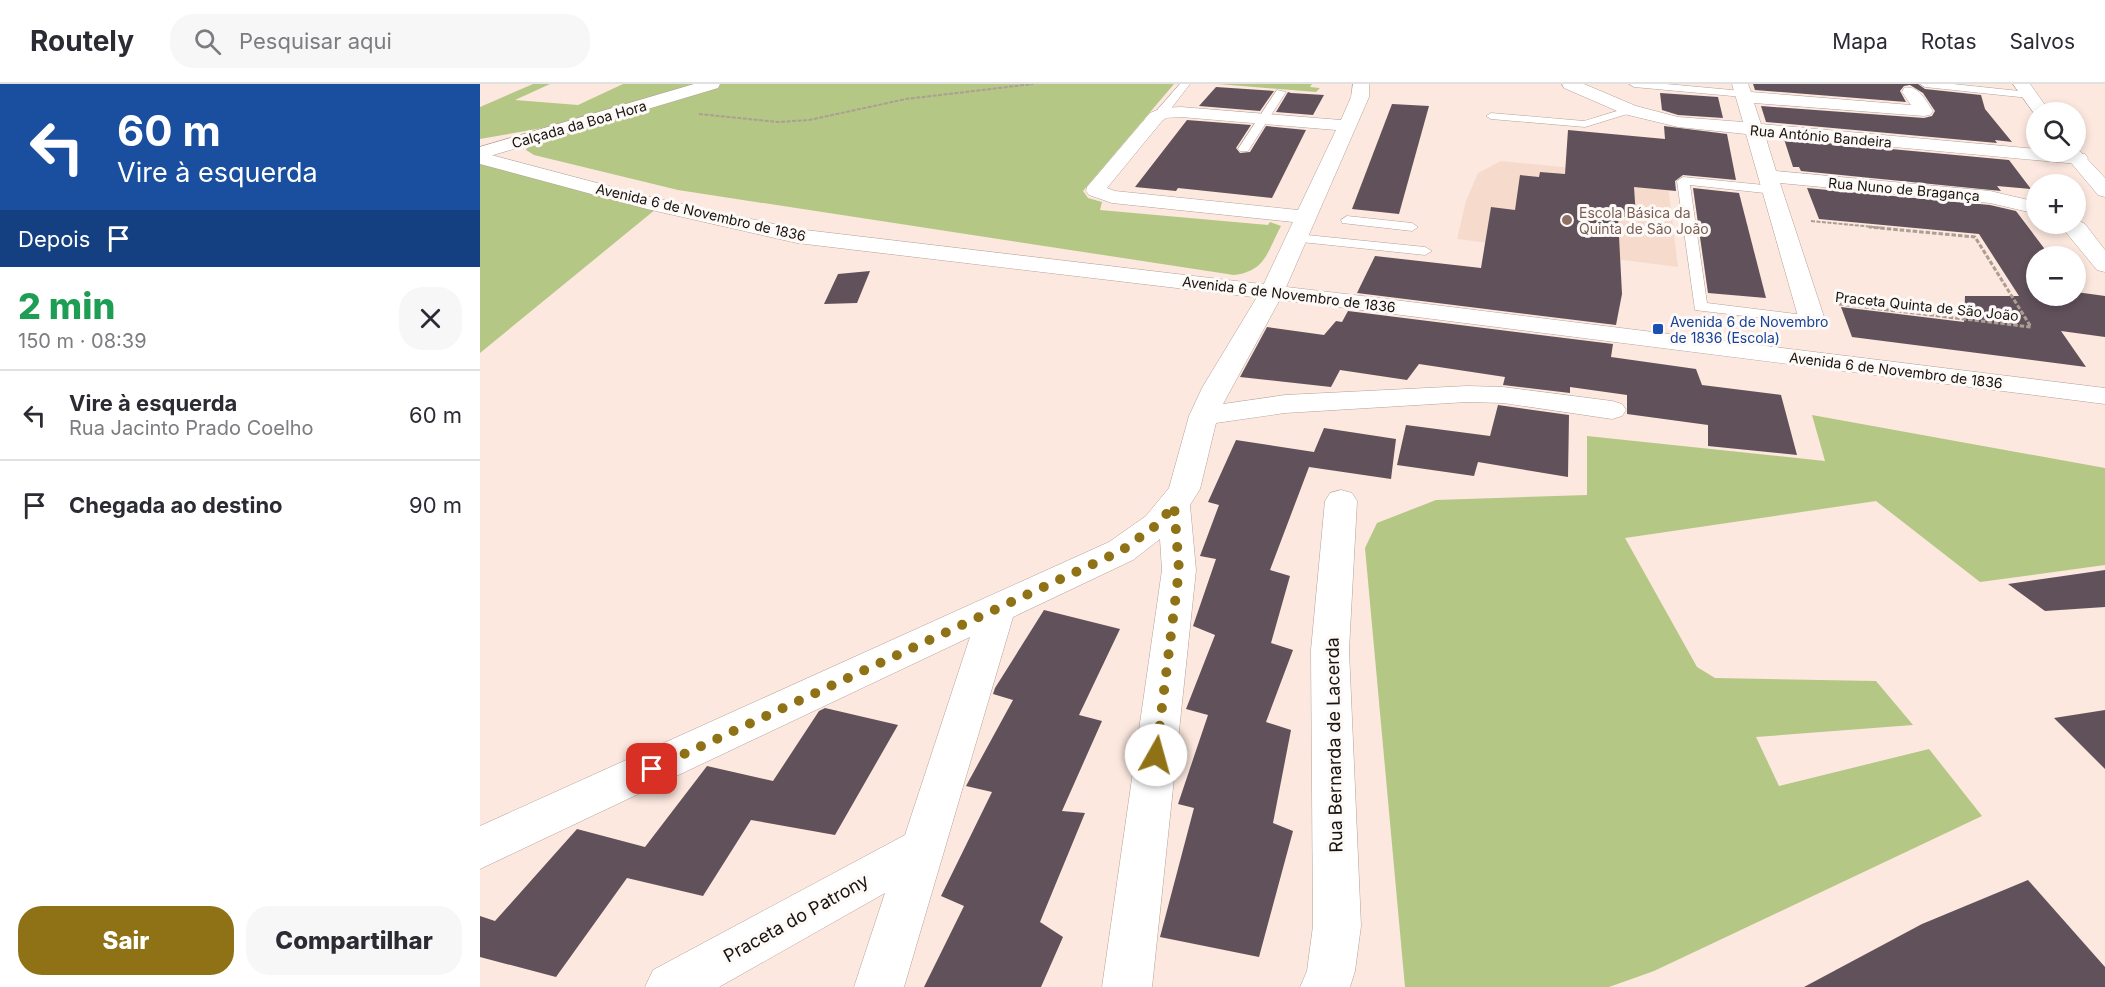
<!DOCTYPE html>
<html lang="pt">
<head>
<meta charset="utf-8">
<style>
	body { margin:0; font-family:Inter,sans-serif; background:#f7f7f7; color:#2b2b33; height:100vh; display:flex; flex-direction:column; font-size:22px; white-space:nowrap }
	* { box-sizing:border-box; margin:0 }
	p { font-size:20px; color:#7c7c81 }
	.icon { flex:none; width:33px; height:33px; fill:none; stroke:currentColor; stroke-width:2; stroke-linecap:round; stroke-linejoin:round }
	.map { position:relative; flex:1; overflow:hidden }
	.side { display:flex; flex-direction:column; background:#fff; width:480px }
	.side>* { flex:none }
	.guide { background:#1a4fa0; color:#fff; overflow:hidden }
	.controls { position:absolute; left:1546px; top:18px; display:grid; gap:12px }
	.controls a { display:grid; place-items:center; width:60px; height:60px; border-radius:50%; background:#fff; box-shadow:0 3px 9px #0003; font-size:30px }
	.pin { position:absolute; display:grid; place-items:center; width:51px; height:51px; color:#fff; margin:-26px; border-radius:12px; box-shadow:0 3px 9px #0006 }
	.me { position:absolute; width:66px; margin:-33px; rotate:7deg; stroke-linejoin:round; filter:drop-shadow(0 0 4px #0008) }
	.turn { display:flex; align-items:center; gap:21px; height:126px; padding:0 18px; font-size:27px }
	.turn .icon { width:78px; height:78px; stroke-width:2.5 }
	.turn b { display:block; font-size:42px; line-height:51px }
	.then { display:flex; align-items:center; height:57px; padding:0 18px; background:#0003; gap:12px; font-size:22px }
	.round { display:grid; place-items:center; flex:none; width:63px; height:63px; border-radius:24px; background:#f7f7f7 }
	.summary { display:flex; align-items:center; justify-content:space-between; height:102px; padding:0 18px }
	h1 { font-size:36px; font-weight:800; line-height:45px; color:#1e9e55 }
	.button { display:flex; gap:12px; margin-top:auto; padding:12px 18px }
	.button a { flex:1; height:69px; border-radius:24px; background:#8f7216; color:#fff; font-size:24px; font-weight:800; line-height:69px; text-align:center }
	.button a+a { background:#f7f7f7; color:#2b2b33 }
	ul { padding:0; list-style:none }
	li { display:flex; align-items:center; gap:18px; height:90px; padding:0 18px; border-top:2px solid #e1e1e2 }
	li div { flex:1 }
	li b { display:block; font-size:22px }
	li em { font-style:normal }
	header { display:flex; align-items:center; gap:36px; box-sizing:border-box; height:84px; padding:0 30px; background:#fff; border-bottom:2px solid #e1e1e2 }
	header strong { font-size:28px }
	nav { display:flex; gap:33px; margin-inline-start:auto; font-size:21px }
	.search { width:420px; height:54px; background:#f7f7f7; display:flex; align-items:center; gap:15px; box-sizing:border-box; padding:0 21px; border-radius:24px; color:#7c7c81; font-size:22px }
	main { display:flex; flex:1; min-height:0 }
	.map>svg:first-child { display:block }
</style>
</head>
<body>
<header>
<strong>Routely</strong>
<div class="search"><svg class="icon" aria-label="search" viewBox="0 0 24 24"><circle cx="10" cy="10" r="6"/><path d="M15 15l6 6"/></svg>Pesquisar aqui</div>
<nav><a>Mapa</a><a>Rotas</a><a>Salvos</a></nav>
</header>
<main>
<section class="side">
<div class="guide">
<div class="turn"><svg class="icon" aria-label="left" viewBox="0 0 24 24"><path d="M17 20v-9H6M10 6l-5 5 5 5"/></svg><div><b>60 m</b>Vire à esquerda</div></div>
<div class="then">Depois<svg class="icon" aria-label="arrive" viewBox="0 0 24 24"><path d="M6 21V4h12l-3 4 3 4H6"/></svg></div>
</div>
<div class="summary"><div><h1>2 min</h1><p>150 m · 08:39</p></div><a class="round"><svg class="icon" aria-label="close" viewBox="0 0 24 24"><path d="M6 6l12 12M18 6L6 18"/></svg></a></div>
<ul>
<li><svg class="icon" aria-label="left" viewBox="0 0 24 24"><path d="M17 20v-9H6M10 6l-5 5 5 5"/></svg><div><b>Vire à esquerda</b><p>Rua Jacinto Prado Coelho</p></div><em>60 m</em></li>
<li><svg class="icon" aria-label="arrive" viewBox="0 0 24 24"><path d="M6 21V4h12l-3 4 3 4H6"/></svg><div><b>Chegada ao destino</b></div><em>90 m</em></li>
</ul>
<div class="button"><a>Sair</a><a>Compartilhar</a></div>
</section>
<div class="map">
<svg width="1625" height="903" viewBox="0 0 1625 903">
	<rect width="100%" height="100%" fill="#fce8de"/>
	<!-- built -->
	<polygon fill="#f6dbcd" points="1021,77 1155,90 1188,101 1198,183 977,155 986,117 998,89"/>
	<!-- green -->
	<g fill="#b5c785">
		<polygon points="53,0 70,0 35,16 98,21 143,0 217,0 68,43 0,55 0,23"/>
		<path d="M241 0H694L603 107 608 114 622 118 620 126 788 141 790 138 801 142C787 168 786 187 754 191L198 106 54 71 46 66 48 62 58 56Z"/>
		<polygon points="738,0 832,0 830,3 840,4 836,8"/>
		<polygon points="0,79 176,125 0,269"/>
		<polygon points="1332,331 1625,384 1625,481 1500,498 1396,417 1145,454 1217,583 1235,594 1396,597 1433,641 1276,653 1299,702 1449,665 1502,732 1174,887 1129,903 925,903 885,464 897,439 956,416 1107,411 1107,352 1345,377"/>
	</g>
	<!-- building -->
	<g fill="#61515b">
		<polygon points="1273,0 1438,0 1445,5 1501,11 1505,25 1532,58 1515,56 1517,59 1286,38 1281,22 1444,34 1452,32 1455,27 1443,9 1430,1 1424,2 1420,7 1426,18 1275,6"/>
		<polygon points="736,3 794,7 780,27 719,22"/>
		<polygon points="808,8 811,9 844,11 833,31 796,28"/>
		<polygon points="1180,9 1238,13 1243,34 1198,31 1182,26"/>
		<polygon points="912,20 949,22 919,130 872,125"/>
		<polygon points="707,36 771,41 756,64 760,69 770,68 786,42 826,46 792,114 698,104 696,107 655,103"/>
		<polygon points="1184,42 1247,50 1256,96 1203,91 1195,97 1196,107 1154,103 1156,133 1138,133 1142,210 1136,241 877,209 895,172 1001,184 1011,123 1035,126 1040,91 1059,93 1060,88 1085,90 1088,46 1185,55"/>
		<polygon points="1304,55 1529,76 1551,105 1517,102 1521,107 1321,87 1319,83 1313,83"/>
		<polygon points="1213,104 1259,109 1286,214 1228,209"/>
		<polygon points="1327,104 1510,121 1536,127 1570,172 1557,172 1557,212 1596,212 1596,208 1625,212 1625,253 1581,247 1606,283 1372,253 1361,223 1484,238 1485,212 1539,212 1499,150 1339,135"/>
		<polygon points="390,187 377,219 344,220 358,190"/>
		<polygon points="868,227 1133,260 1131,273 1216,285 1222,301 1301,311 1317,371 1228,362 1228,341 1147,330 1147,311 1090,303 1090,309 1023,301 1025,293 939,280 927,296 860,286 851,303 760,293 787,243 844,251 856,237 862,238"/>
		<polygon points="1018,321 1089,331 1088,393 998,378 994,392 917,381 926,341 1010,352"/>
		<polygon points="844,344 916,355 911,395 829,383 790,486 810,492 791,559 813,566 786,638 811,646 793,739 813,747 779,873 680,853 714,724 698,720 728,631 706,625 735,551 713,542 736,475 720,472 739,421 728,418 756,356 834,368"/>
		<polygon points="1625,486 1625,523 1565,527 1528,500"/>
		<polygon points="564,526 640,545 599,631 622,637 582,727 605,729 560,838 583,853 561,903 444,903 484,822 461,812 512,708 486,702 533,616 513,610 515,604"/>
		<polygon points="345,624 418,641 355,751 271,736 223,812 147,794 76,893 0,873 0,832 15,837 97,745 165,763 227,682 293,697 339,627"/>
		<polygon points="1625,626 1625,685 1574,634"/>
		<polygon points="1548,796 1625,883 1625,903 1324,903 1442,840"/>
	</g>
	<g fill="none" stroke-linecap="round" stroke-linejoin="round">
		<!-- lane casing -->
		<g stroke="#b4a198" stroke-width="1">
			<g id="lane">
				<polygon points="700,0 710,0 686,31 678,31 678,25"/>
				<polygon points="1149,0 1186,0 1263,7 1268,10 1263,13 1154,3"/>
				<polygon points="1440,0 1473,0 1549,8 1554,11 1549,14 1445,3"/>
				<polygon points="797,6 806,8 768,67 760,67 758,65"/>
				<polygon points="1150,23 1155,26 1154,28 1105,43 1011,35 1006,32 1011,29 1104,37"/>
				<polygon points="1203,93 1294,102 1300,106 1294,110 1210,101 1227,219 1332,232 1337,233 1339,236 1337,239 1332,240 1215,226 1197,97"/>
				<polygon points="867,132 932,139 938,143 932,147 862,139 861,136"/>
				<polygon points="817,150 945,163 952,167 945,171 812,157 810,154"/>
			</g>
		</g>
		<!-- street casing -->
		<g stroke="#b4a198" stroke-width="1">
			<g id="street">
				<polygon points="214,0 240,0 238,4 0,75 0,63"/>
				<path d="M873 0H889V13L804 208 743 320 805 311 987 302 1023 303 1132 317 1142 320 1146 326 1142 332 1132 335 1023 319 987 318 805 329 736 339 720 405 710 421 716 486 672 903H622L682 486 680 455 653 476 533 533 424 903H374L405 809 239 903H165L173 886 425 751 490 553 0 785V742L629 458 666 432 689 404 709 332 722 304 780 208 813 138 632 119 609 111 606 107 607 103 670 29 682 24 701 23 861 36 871 13ZM701 33 856 46 818 126 635 107 627 104 682 37 686 34Z"/>
				<path d="M1082 0H1104L1156 22 1198 33 1263 38 1252 0H1268L1271 8 1431 21 1422 8 1424 4C1439 1 1445 16 1453 27L1450 31 1444 32 1274 19 1281 40 1557 65V68L1605 70 1608 74 1605 78 1598 80 1285 51 1296 87 1510 107 1557 118V130L1510 119 1300 99 1345 236 1341 241 1332 244 1323 241 1319 236 1266 50 1198 43 1144 30 1084 4Z"/>
				<polygon points="1596,135 1605,140 1625,166 1625,188 1617,186 1579,140 1596,140"/>
				<polygon points="861,406 872,409 877,417 869,566 881,842 875,887 870,903 820,903 827,887 833,842 831,566 845,417 850,409"/>
			</g>
		</g>
		<!-- secondary casing -->
		<g stroke="#b4a198" stroke-width="1">
			<g id="secondary">
				<polygon points="1533,0 1550,0 1570,28 1557,28 1556,32"/>
				<polygon points="1596,63 1625,94 1625,113 1618,111 1582,68 1596,68"/>
				<polygon points="0,68 170,113 317,145 874,211 1625,304 1625,320 874,225 317,159 167,125 0,80"/>
			</g>
		</g>
		<!-- path-far1 -->
		<g stroke="#ac9d95" stroke-width="2" stroke-dasharray="4 1.5" stroke-linecap="butt">
			<polyline points="219,30 298,38 329,36 426,15 553,0"/>
			<polyline points="1331,137 1404,144"/>
		</g>
		<!-- path -->
		<polyline stroke="#ac9d95" stroke-width="3" stroke-dasharray="4.5 2" stroke-linecap="butt" points="1359,220 1551,243 1495,153 1389,143"/>
		<!-- lane -->
		<use href="#lane" fill="#fff" fill-rule="evenodd"/>
		<!-- street -->
		<use href="#street" fill="#fff" fill-rule="evenodd"/>
		<!-- secondary -->
		<use href="#secondary" fill="#fff" fill-rule="evenodd"/>
	</g>
	<g fill="none" stroke-linecap="round" stroke-linejoin="round">
		<!-- route -->
		<polyline stroke="#8f7216" stroke-width="10" stroke-dasharray="0 18" points="172,685 641,467 678,440 694,421 699,486 676,671"/>
	</g>
	<!-- markers -->
	<circle fill="#8d6e63" stroke="#fdf9f7" stroke-width="2" cx="1087" cy="136" r="6"/>
	<rect fill="#1a4fb4" stroke="#fdf9f7" stroke-width="2" x="1172" y="239" width="12" height="12" rx="3"/>
	<g text-anchor="middle" dominant-baseline="central" stroke-width="6" stroke-linejoin="round" paint-order="stroke">
		<!-- far-street labels -->
		<g font-size="14" fill="#19130f" stroke="#fdf9f7">
			<text transform="translate(99 40) rotate(-16)">Calçada da Boa Hora</text>
			<text transform="translate(1341 52) rotate(5)">Rua António Bandeira</text>
			<text transform="translate(1424 105) rotate(5)">Rua Nuno de Bragança</text>
			<text transform="translate(221 128) rotate(13)">Avenida 6 de Novembro de 1836</text>
			<text transform="translate(809 210) rotate(7)">Avenida 6 de Novembro de 1836</text>
			<text transform="translate(1447 222) rotate(6)">Praceta Quinta de São João</text>
			<text transform="translate(1416 286) rotate(7)">Avenida 6 de Novembro de 1836</text>
		</g>
		<!-- far-education labels -->
		<g font-size="14" fill="#785e54" stroke="#fdf9f7" text-anchor="start">
			<text x="1099" y="128">Escola Básica da<tspan x="1099" dy="16">Quinta de São João</tspan></text>
		</g>
		<!-- far-transit labels -->
		<g font-size="14" fill="#164399" stroke="#fdf9f7" text-anchor="start">
			<text x="1190" y="237">Avenida 6 de Novembro<tspan x="1190" dy="16">de 1836 (Escola)</tspan></text>
		</g>
		<!-- near-street labels -->
		<g font-size="18" fill="#19130f" stroke="#fdf9f7">
			<text transform="translate(854 661) rotate(-91)">Rua Bernarda de Lacerda</text>
			<text transform="translate(316 834) rotate(-29)">Praceta do Patrony</text>
		</g>
	</g>
</svg>
<div class="controls">
<a><svg class="icon" aria-label="search" viewBox="0 0 24 24"><circle cx="10" cy="10" r="6"/><path d="M15 15l6 6"/></svg></a>
<a>+</a>
<a>−</a>
</div>
<div class="pin" style="left:172px;top:685px;background:#d93025"><svg class="icon" aria-label="arrive" viewBox="0 0 24 24"><path d="M6 21V4h12l-3 4 3 4H6"/></svg></div>
<svg class="me" style="left:676px;top:671px" viewBox="-20 -20 40 40"><circle r="19" fill="#fff"/><path d="M0-13L10 11 0 6-10 11z" fill="#8f7216"/></svg>
</div>
</main>
</body>
</html>
